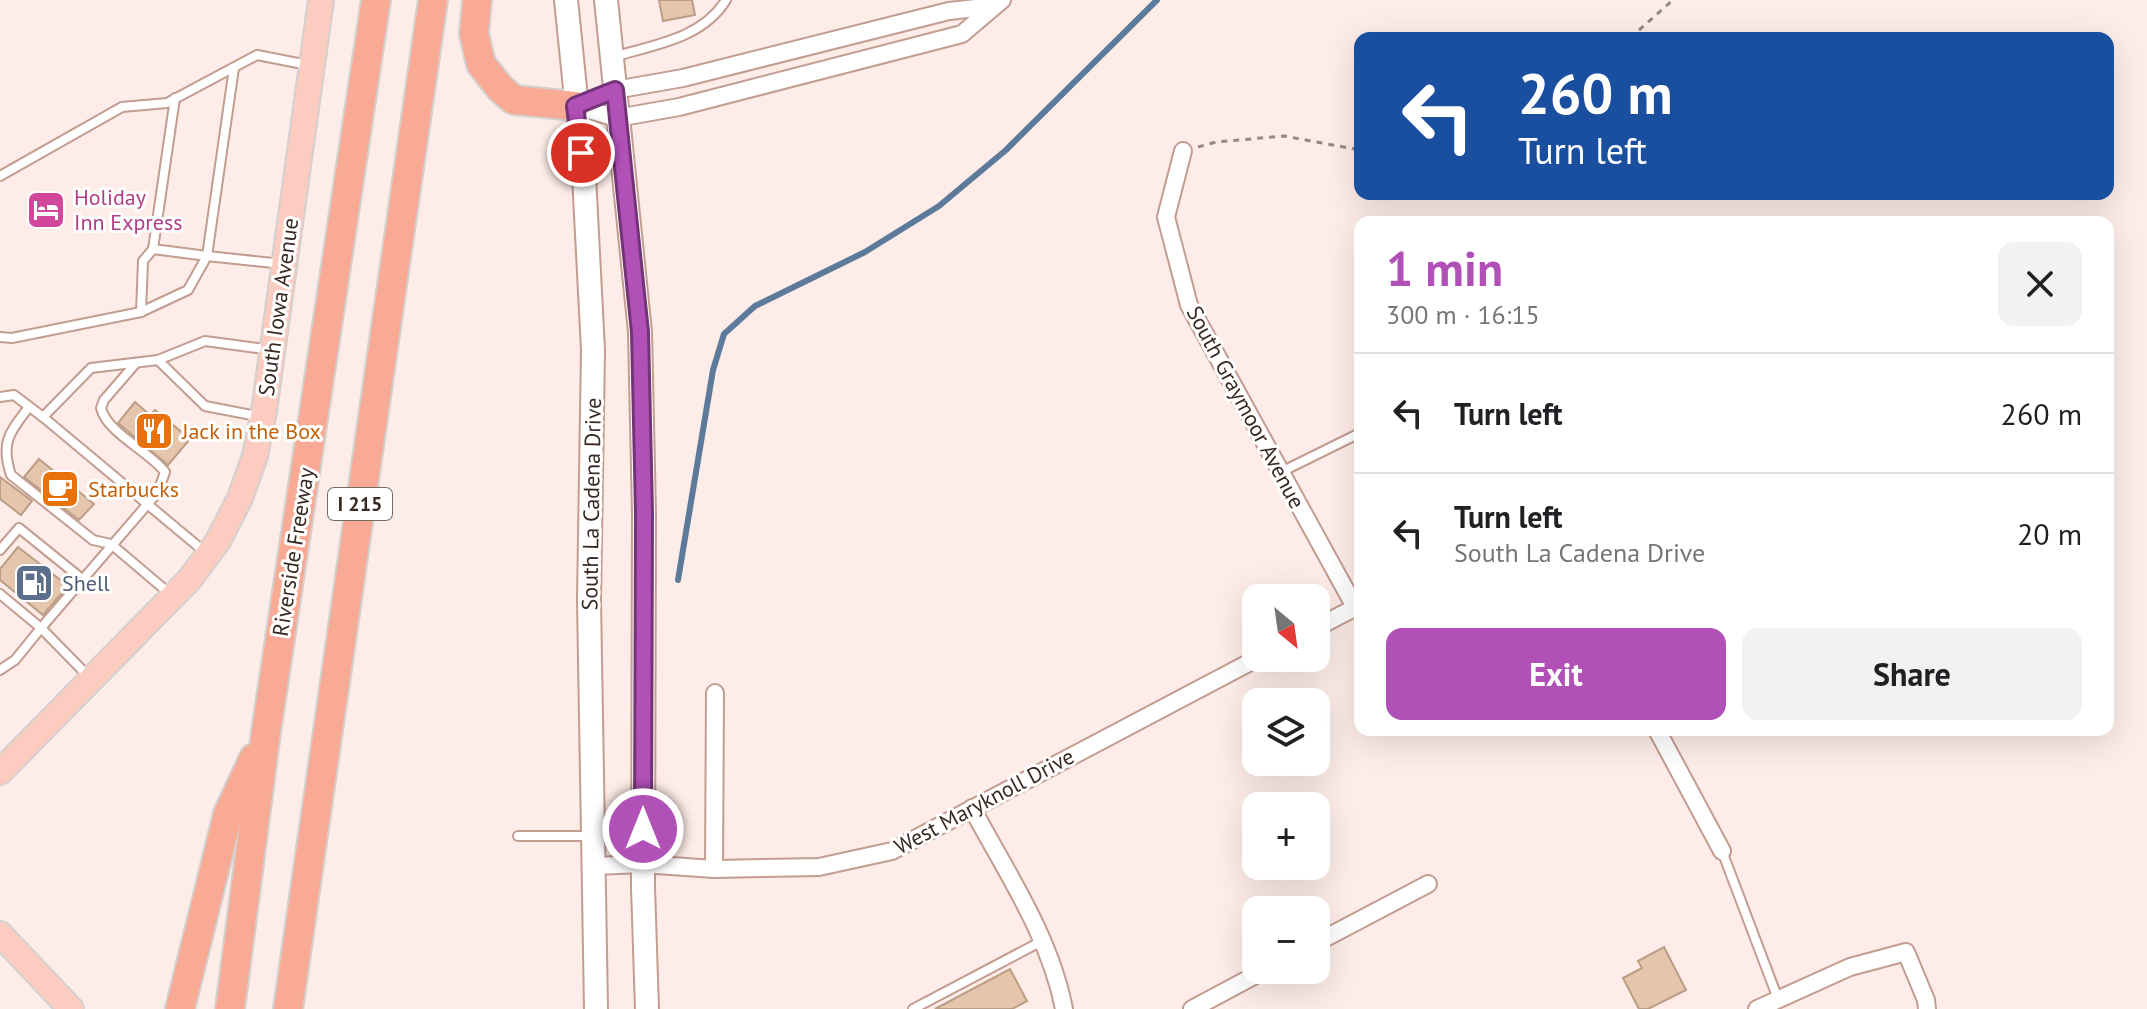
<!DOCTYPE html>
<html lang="en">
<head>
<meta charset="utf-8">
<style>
	body { margin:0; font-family:"PT Sans",sans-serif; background:#f2f2f2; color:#202124; height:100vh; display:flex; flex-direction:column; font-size:30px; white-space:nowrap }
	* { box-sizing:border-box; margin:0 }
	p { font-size:26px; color:#757577 }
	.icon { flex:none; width:44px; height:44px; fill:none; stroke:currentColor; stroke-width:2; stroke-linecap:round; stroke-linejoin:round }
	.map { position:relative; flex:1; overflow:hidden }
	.sheet { position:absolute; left:1354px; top:216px; width:760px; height:520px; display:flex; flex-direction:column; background:#fff; border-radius:16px; box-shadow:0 8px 32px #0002 }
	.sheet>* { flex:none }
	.banner { position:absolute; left:1354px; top:32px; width:760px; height:168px; border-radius:16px; box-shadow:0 8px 32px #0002; background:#1a4fa0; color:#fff; overflow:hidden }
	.needle { width:52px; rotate:151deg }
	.fabs { position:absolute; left:1242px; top:584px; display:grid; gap:16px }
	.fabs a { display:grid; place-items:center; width:88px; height:88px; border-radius:16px; background:#fff; box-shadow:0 8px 32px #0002; font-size:40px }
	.pin { position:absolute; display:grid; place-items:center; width:68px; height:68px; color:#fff; margin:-34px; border:4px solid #fff; border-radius:50%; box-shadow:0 2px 8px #0007 }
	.me { position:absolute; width:88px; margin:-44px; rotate:0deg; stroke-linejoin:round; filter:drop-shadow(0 0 6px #0008) }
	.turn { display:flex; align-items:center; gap:28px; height:168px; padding:0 32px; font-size:36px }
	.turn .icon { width:104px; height:104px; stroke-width:2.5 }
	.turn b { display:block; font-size:56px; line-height:68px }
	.round { display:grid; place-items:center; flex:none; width:84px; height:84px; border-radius:16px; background:#f2f2f2 }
	.summary { display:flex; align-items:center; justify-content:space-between; height:136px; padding:0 32px }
	h1 { font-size:48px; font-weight:700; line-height:60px; color:#b150b7 }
	.primary-button { display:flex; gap:16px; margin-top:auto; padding:16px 32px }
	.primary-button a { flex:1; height:92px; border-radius:16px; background:#b150b7; color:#fff; font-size:32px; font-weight:700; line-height:92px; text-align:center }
	.primary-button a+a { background:#f2f2f2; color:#202124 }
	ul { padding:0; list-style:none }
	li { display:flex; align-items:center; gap:24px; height:120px; padding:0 32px; border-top:2px solid #e0e0e0 }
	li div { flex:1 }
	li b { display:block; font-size:30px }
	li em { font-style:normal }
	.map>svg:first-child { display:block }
</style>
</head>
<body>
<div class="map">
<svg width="2147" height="1009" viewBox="0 0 2147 1009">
	<rect width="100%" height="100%" fill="#fdece7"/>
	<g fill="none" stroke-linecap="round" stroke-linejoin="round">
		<!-- stream -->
		<polyline stroke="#5c7a9a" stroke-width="6" points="678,580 713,370 724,334 755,306 865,252 939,206 1006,150 1157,0"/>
	</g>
	<!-- building -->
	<g fill="#e5c6ad" stroke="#bb9d85" stroke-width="2">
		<polygon points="659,0 692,0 695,15 663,21"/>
		<polygon points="135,402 150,415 155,410 190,439 168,465 118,423"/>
		<polygon points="39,459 94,504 79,520 24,477"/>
		<polygon points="0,477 32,501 21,515 0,499"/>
		<polygon points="18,547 68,586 43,615 0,580 0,569"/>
		<polygon points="1664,947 1686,990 1648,1009 1639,1009 1623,978 1642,968 1638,961"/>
		<polygon points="1010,969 1027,1001 1012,1009 935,1009"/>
	</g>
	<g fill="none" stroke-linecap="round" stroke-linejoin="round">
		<!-- lane casing -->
		<g stroke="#c29d90" stroke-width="12">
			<g id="lane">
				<path d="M613 57C653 45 702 39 726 0"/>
				<polyline points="175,98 153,249 207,256 234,68"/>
				<polyline points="0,176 122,107 167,103 257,55 308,65"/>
				<polyline points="141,312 143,261 153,249"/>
				<polyline points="0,337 12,338 141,312 188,290 207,256 283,264"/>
				<polyline points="158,360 205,406 262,417"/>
				<polyline points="0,397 14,395 43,417"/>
				<path d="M29 407C10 432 0 442 11 475L93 540 111 544 170 594"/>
				<polyline points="1281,472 1360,433"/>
				<polyline points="0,550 19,528 82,579"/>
				<polyline points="206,553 43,417 91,368 158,360 205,341 272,350"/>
				<path d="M0 594 41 628 158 492 165 472C149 451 107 433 101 408L104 400 136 363"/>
				<polyline points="0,670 15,660 41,628 90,678"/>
				<polyline points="518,836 592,836"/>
				<polyline points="1722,851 1778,999"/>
				<polyline points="913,1009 1042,941"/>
			</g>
		</g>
		<!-- street casing -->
		<g stroke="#c29d90" stroke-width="20">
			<g id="street">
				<polyline points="575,106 617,118 679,107 962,34 1002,0"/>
				<polyline points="575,106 615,90 683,78 949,11 994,6"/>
				<polyline points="1183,151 1166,217 1189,305 1355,607"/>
				<polyline points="1316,628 1360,605"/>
				<polyline points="1657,730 1722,851"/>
				<path d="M972 808C1006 872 1050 936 1064 1009"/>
				<polyline points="594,866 643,864 714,869 819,867 892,851 1258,658"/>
				<polyline points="714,869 715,693"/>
				<polyline points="1316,943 1428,884"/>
				<polyline points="1192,1009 1265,970"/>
				<polyline points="1757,1009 1850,967 1906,952 1926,1000 1927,1009"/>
			</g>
		</g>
		<!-- secondary casing -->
		<g stroke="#c29d90" stroke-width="26">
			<g id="secondary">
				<polyline points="566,0 584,176 593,350 589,600 596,1009"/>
				<polyline points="606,0 640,332 644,513 643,887 647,1009"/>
			</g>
		</g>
		<!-- primary casing -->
		<g stroke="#d3d0cf" stroke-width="28">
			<g id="primary">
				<polyline points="0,772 189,580 218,541 240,498 255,456 264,411 321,0"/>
				<polyline points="0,934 71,1009"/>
			</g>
		</g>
		<!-- highway casing -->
		<g stroke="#d3d0cf" stroke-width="32">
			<g id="highway">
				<polyline points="477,0 474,34 481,64 500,88 514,100 575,106"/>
				<polyline points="180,1009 228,814 254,758"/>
				<polyline points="230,1009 266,732 376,0"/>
				<polyline points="288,1009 433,0"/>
			</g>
		</g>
		<!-- path -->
		<g stroke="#988883" stroke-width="3" stroke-dasharray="6 6" stroke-linecap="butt">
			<polyline points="1630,38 1673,0"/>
			<polyline points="1198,147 1216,142 1284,136 1360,150"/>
		</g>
		<!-- lane -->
		<use href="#lane" stroke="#fff" stroke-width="8"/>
		<!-- street -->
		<use href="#street" stroke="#fff" stroke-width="16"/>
		<!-- secondary -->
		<use href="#secondary" stroke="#fff" stroke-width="22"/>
		<!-- primary -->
		<use href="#primary" stroke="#fbccbf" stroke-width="24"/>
		<!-- highway -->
		<use href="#highway" stroke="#f8aa94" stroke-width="28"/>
	</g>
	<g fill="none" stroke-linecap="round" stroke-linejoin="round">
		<!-- route casing -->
		<g stroke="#733477" stroke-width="20">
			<polyline id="route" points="581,153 575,106 615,90 640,332 644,513 643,829"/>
		</g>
		<!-- route -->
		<use href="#route" stroke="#b150b7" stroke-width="14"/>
	</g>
	<!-- icons -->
	<defs>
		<g id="hotel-square" transform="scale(2)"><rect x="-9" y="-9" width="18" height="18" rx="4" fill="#d1479c" stroke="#fff"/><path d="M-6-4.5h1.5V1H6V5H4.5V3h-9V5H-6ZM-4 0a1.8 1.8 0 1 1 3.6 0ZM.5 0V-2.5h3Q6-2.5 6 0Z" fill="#fff"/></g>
		<g id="restaurant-square" transform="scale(2)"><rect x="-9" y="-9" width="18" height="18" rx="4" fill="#e8710a" stroke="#fff"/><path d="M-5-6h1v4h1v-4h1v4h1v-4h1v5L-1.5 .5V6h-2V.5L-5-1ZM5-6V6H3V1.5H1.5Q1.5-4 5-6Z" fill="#fff"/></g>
		<g id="cafe-square" transform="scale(2)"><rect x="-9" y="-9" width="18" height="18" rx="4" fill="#e8710a" stroke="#fff"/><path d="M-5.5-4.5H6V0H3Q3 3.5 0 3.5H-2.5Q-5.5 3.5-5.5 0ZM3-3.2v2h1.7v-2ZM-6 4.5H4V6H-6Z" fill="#fff"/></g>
		<g id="fuel-square" transform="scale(2)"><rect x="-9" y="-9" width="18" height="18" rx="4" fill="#5c6f8a" stroke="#fff"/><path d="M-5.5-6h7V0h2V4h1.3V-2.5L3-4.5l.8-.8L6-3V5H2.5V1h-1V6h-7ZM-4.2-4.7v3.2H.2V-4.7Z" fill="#fff"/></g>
	</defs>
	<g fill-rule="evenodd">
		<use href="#hotel-square" x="46" y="210"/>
		<use href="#restaurant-square" x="154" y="431"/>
		<use href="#cafe-square" x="60" y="489"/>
		<use href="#fuel-square" x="34" y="583"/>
	</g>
	<g text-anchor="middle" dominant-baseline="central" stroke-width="6" stroke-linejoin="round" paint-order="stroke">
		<!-- shield labels -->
		<rect fill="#fff" stroke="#746965" stroke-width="2" x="328" y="488" width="64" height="32" rx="6"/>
		<g font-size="20" font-weight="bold" fill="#382923">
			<text x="360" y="504">I 215</text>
		</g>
		<!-- hotel labels -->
		<g font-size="22" fill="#b23c85" stroke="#fff" text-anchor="start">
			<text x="74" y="197">Holiday<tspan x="74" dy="25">Inn Express</tspan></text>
		</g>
		<!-- street labels -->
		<g font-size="22" fill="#382923" stroke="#fff">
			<text transform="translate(278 307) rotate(-82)">South Iowa Avenue</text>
			<text transform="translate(1246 407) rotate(62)">South Graymoor Avenue</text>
			<text transform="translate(591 504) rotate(-89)">South La Cadena Drive</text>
			<text transform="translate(293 552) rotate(-81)">Riverside Freeway</text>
			<text transform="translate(984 801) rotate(-28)">West Maryknoll Drive</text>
		</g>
		<!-- food labels -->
		<g font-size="22" fill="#c56008" stroke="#fff" text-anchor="start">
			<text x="182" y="431">Jack in the Box</text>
			<text x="88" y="489">Starbucks</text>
		</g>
		<!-- service labels -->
		<g font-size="22" fill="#4e5e75" stroke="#fff" text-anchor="start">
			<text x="62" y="583">Shell</text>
		</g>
	</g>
</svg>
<div class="fabs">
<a><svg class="needle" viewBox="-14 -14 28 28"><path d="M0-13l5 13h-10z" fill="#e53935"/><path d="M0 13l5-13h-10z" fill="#757577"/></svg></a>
<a><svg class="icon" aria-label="layers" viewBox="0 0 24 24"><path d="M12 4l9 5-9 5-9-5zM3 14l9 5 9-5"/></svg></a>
<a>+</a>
<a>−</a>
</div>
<div class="pin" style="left:581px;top:153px;background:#d93025"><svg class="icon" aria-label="arrive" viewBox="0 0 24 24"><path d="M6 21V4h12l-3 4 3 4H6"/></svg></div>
<svg class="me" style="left:643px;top:829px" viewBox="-20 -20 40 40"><circle r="17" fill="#b150b7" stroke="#fff" stroke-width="3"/><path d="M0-11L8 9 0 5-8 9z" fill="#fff"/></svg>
<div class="banner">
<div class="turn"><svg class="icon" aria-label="left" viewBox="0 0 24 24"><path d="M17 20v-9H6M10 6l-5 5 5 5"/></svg><div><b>260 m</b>Turn left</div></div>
</div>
<section class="sheet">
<div class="summary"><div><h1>1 min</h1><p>300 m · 16:15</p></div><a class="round"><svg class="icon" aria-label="close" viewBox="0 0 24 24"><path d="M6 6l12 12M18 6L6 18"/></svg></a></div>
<ul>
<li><svg class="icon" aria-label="left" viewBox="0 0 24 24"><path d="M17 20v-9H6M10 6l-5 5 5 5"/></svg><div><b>Turn left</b></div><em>260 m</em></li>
<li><svg class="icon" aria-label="left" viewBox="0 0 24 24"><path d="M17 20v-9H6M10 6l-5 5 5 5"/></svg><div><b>Turn left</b><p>South La Cadena Drive</p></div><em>20 m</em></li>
</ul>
<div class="primary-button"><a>Exit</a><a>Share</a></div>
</section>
</div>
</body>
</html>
